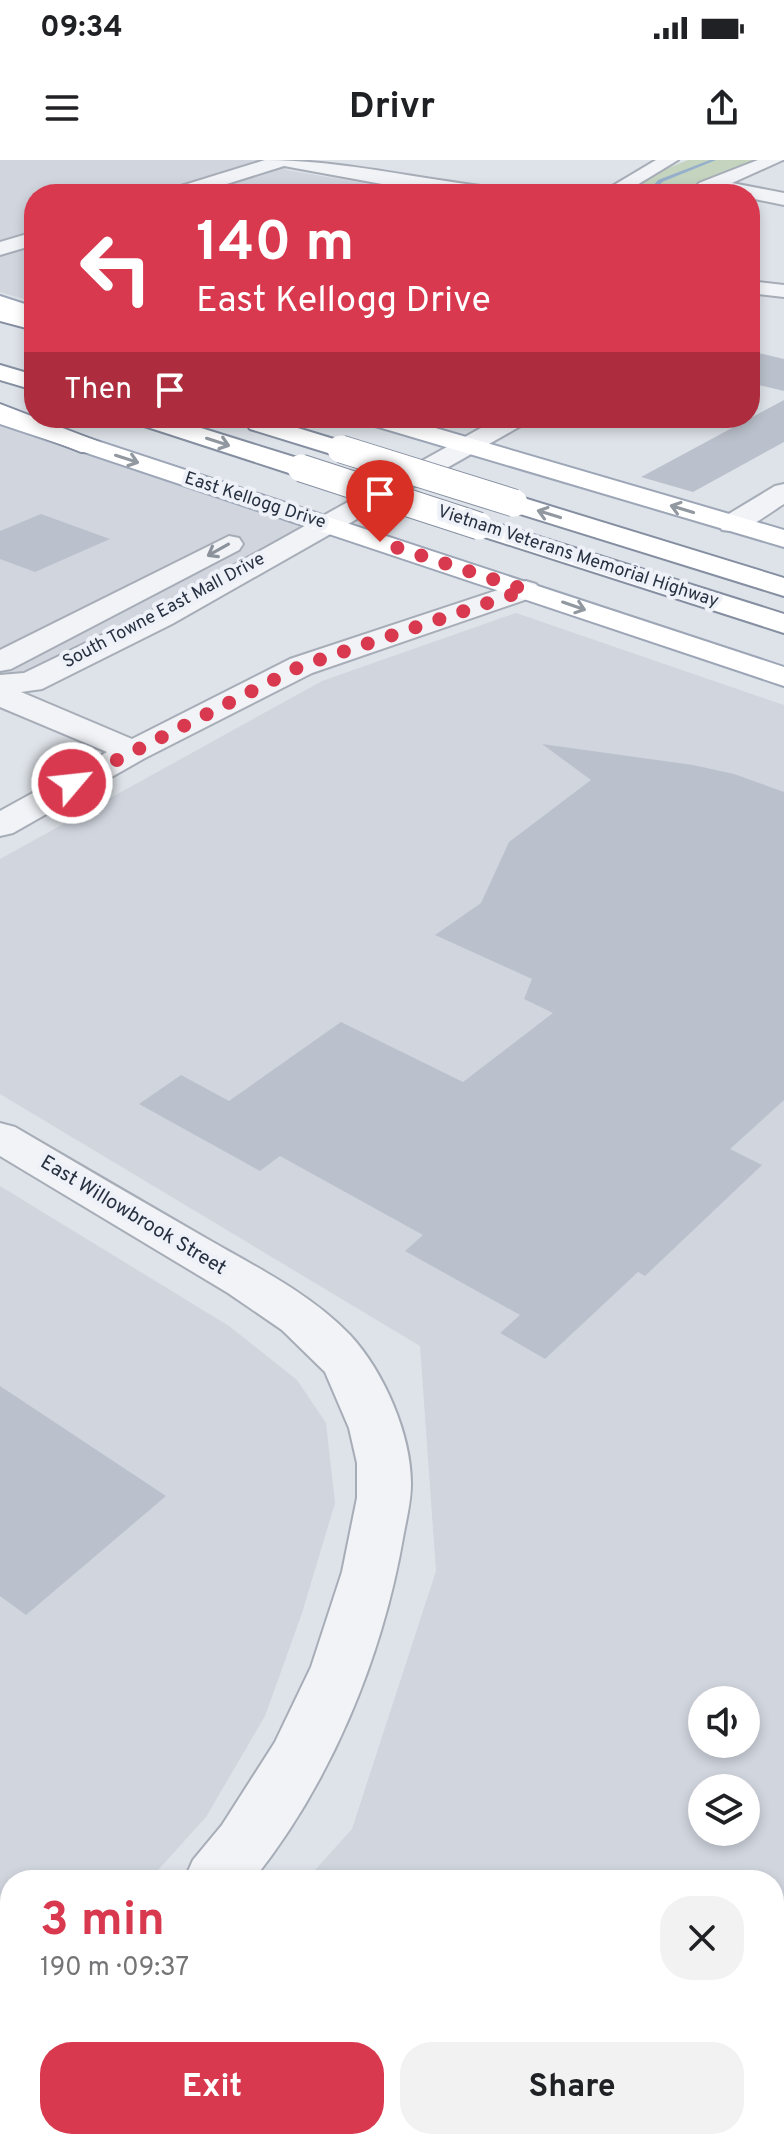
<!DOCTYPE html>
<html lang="en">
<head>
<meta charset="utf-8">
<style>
	body { margin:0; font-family:Overpass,sans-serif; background:#f2f2f2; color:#202124; height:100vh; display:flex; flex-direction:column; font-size:30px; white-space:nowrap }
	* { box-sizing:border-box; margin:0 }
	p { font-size:26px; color:#757577 }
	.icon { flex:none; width:44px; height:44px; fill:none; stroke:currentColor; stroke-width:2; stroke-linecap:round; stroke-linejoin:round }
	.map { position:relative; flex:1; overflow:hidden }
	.drawer { position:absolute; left:0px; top:1710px; width:784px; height:280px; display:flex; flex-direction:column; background:#fff; border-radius:32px 32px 0 0; box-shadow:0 4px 12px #0003 }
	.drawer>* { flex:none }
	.banner { position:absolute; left:24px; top:24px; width:736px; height:244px; border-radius:32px; box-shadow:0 4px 12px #0003; background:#d9394f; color:#fff; overflow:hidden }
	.controls { position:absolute; left:688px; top:1526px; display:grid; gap:16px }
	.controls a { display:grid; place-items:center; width:72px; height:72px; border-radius:50%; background:#fff; box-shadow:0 4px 12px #0003; font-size:40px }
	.pin { position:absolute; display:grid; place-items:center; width:68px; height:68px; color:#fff; margin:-82px -34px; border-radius:50% 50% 50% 0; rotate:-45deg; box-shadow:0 0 8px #0007 }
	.pin .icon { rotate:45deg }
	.me { position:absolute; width:88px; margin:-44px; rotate:62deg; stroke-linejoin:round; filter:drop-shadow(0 0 6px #0008) }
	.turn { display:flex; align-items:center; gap:28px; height:168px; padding:0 40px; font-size:36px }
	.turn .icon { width:104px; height:104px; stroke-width:2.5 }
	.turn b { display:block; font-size:56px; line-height:68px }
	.then { display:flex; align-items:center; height:76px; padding:0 40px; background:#0003; gap:16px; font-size:30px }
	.round { display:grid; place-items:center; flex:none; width:84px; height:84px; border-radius:32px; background:#f2f2f2 }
	.overview { display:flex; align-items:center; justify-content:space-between; height:136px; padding:0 40px }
	h1 { font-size:48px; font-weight:700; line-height:60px; color:#d9394f }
	.primary-button { display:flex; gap:16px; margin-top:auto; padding:16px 40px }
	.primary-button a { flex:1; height:92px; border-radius:32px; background:#d9394f; color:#fff; font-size:32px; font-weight:700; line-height:92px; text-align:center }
	.primary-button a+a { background:#f2f2f2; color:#202124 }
	.status { display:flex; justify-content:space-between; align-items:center; height:56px; padding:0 40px; background:#fff; direction:ltr }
	.status svg { height:22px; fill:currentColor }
	header { display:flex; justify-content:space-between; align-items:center; height:104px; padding:0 40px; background:#fff; font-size:36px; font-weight:700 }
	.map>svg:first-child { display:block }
</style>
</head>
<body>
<div class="status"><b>09:34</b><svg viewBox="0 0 49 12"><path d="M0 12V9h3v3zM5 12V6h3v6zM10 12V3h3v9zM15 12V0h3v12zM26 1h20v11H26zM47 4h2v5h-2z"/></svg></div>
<header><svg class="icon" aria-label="menu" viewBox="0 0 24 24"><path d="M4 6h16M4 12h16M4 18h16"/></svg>Drivr<svg class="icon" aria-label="share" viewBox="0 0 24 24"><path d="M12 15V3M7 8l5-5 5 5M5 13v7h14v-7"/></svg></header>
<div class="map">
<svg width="784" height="1990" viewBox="0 0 784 1990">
	<rect width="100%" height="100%" fill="#dee3e9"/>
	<!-- built -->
	<g fill="#d0d5de" fill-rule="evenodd">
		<polygon points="0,0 277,0 286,10 429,34 34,34 34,142 0,132"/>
		<polygon points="0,257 323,364 0,524"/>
		<path d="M516 453 784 545V1969L771 1990H59L68 1980H774V1720H306L352 1669 436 1411 420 1186 0 934V699L322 521ZM702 1540H746V1584H702ZM702 1628H746V1672H702Z"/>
		<polygon points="0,1026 229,1166 297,1220 326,1263 335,1343 302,1453 265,1556 206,1657 149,1720 10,1720 10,1872 0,1883"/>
	</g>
	<!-- green -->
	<polygon fill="#c4d4bf" points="688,0 763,0 689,34 625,34 654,14"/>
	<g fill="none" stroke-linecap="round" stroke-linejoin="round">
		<!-- stream -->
		<polygon fill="#96b0cc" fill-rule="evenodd" points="710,0 716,0 662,22 653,34 647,34 658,20"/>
	</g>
	<!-- building -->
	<g fill="#bbc1cc">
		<polygon points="750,191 784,199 784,231 750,223"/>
		<polygon points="784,240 784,282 693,332 641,317"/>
		<polygon points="41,354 110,379 35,412 0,399 0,371"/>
		<polygon points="542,584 693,605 734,614 784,632 784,940 730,989 762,1005 645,1116 638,1112 545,1199 500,1173 520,1155 405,1091 423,1075 280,996 260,1011 139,944 181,915 229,941 341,862 463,922 553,853 524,839 532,819 435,775 481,743 509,682 591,620"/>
		<polygon points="0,1226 166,1336 26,1455 0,1436"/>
	</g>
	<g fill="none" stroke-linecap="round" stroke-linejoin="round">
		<!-- minor casing -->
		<g stroke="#a7adb7" stroke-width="4">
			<g id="minor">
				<path d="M265 0C344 0 421 20 499 28L508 34 431 33 284 6 195 34H166L168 30Z"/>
				<polygon points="656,0 678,0 622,34 599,34"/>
				<polygon points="758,0 783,0 732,23 784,33 784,45 750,38 750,34 713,31 710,34 691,34 699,23"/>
				<polygon points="34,72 34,85 0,95 0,82"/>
				<polygon points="750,121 784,125 784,137 750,133"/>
				<polygon points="499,258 529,258 526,263 172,464 42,529 21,532 132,579 290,499 516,424 526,421 536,424 541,430 536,436 312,513 145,598 13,673 0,676 0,651 107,592 0,547 0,515 24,513 150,452"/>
				<path d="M784 324V344C766 355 744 375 722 370L718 364 722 358 775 326Z"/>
				<polygon points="229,376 239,378 243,384 239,390 11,509 0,511 0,490"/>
				<path d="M0 963 15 967C78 1004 141 1041 204 1077 254 1106 310 1133 350 1175 384 1212 411 1274 411 1324 411 1342 406 1361 403 1378 382 1499 330 1624 253 1720H184L193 1700 222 1665 275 1582 311 1507 342 1412 357 1338V1303L349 1268 325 1212 282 1170 228 1133 0 996Z"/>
				<polygon points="10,1913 10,1980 27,1980 0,1990 0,1917"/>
			</g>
		</g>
		<!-- major casing -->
		<g stroke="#9da6b6" stroke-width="4">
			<g id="major">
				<polygon points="0,136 34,147 34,161 0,150"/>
				<polygon points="0,249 784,507 784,526 0,264"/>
				<polygon points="362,258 401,258 784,370 784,387 365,263"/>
			</g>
		</g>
		<!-- highway casing -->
		<g stroke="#858fa1" stroke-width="4">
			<g id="highway">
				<polygon points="0,147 34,156 34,170 0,161"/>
				<polygon points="0,205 34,215 34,230 0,220"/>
				<polygon points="0,244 99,282 103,287 99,292 81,292 0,260"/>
				<polygon points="132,258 169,258 310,302 314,308 310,314 292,314 135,263"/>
				<polygon points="265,258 350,284 354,289 350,294 341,297 250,269 247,264 250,259"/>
				<polygon points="514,335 784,418 784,436 504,349 500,343 504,337"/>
				<polygon points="479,358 784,454 784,473 469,372 465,366 469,360"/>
			</g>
		</g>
		<!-- minor -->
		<use href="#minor" fill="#f1f3f7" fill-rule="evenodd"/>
		<!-- major -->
		<use href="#major" fill="#fff" fill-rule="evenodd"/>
		<!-- highway -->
		<use href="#highway" fill="#fff" fill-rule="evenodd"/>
		<!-- highway-bridge casing -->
		<g stroke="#858fa1" stroke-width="29" stroke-linecap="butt">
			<g id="highway-bridge">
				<polyline points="341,289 514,343"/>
				<polyline points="301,308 479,366"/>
			</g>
		</g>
		<!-- highway-bridge -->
		<use href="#highway-bridge" stroke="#fff" stroke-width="27"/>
	</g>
	<!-- one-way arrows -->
	<defs><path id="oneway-shaft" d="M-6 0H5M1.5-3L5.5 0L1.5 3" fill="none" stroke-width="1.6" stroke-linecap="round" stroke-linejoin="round" transform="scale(2)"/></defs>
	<g stroke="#9298a0">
		<use href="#oneway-shaft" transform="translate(218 282) rotate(18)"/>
		<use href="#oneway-shaft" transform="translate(127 299) rotate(18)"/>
		<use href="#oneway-shaft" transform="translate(682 349) rotate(-163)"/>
		<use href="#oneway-shaft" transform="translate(549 354) rotate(-163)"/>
		<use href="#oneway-shaft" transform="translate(574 446) rotate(19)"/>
	</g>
	<use stroke="#8c929c" href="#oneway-shaft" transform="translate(218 390) rotate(151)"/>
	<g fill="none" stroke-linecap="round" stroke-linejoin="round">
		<!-- route -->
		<polyline stroke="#d9394f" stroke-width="14" stroke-dasharray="0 25.2" points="72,623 301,506 526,430 380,382"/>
	</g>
	<g text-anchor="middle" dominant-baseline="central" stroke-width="8" stroke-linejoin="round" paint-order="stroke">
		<!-- far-street labels -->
		<g font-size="18" fill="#263041" stroke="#eef1f7">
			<text transform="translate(255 341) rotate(18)">East Kellogg Drive</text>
			<text transform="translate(578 397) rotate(18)">Vietnam Veterans Memorial Highway</text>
			<text transform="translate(164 451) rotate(-28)">South Towne East Mall Drive</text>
		</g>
		<!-- street labels -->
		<g font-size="20" fill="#263041" stroke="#eef1f7">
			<text transform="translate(133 1056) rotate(31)">East Willowbrook Street</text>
		</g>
	</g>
</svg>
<div class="controls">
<a><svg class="icon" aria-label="sound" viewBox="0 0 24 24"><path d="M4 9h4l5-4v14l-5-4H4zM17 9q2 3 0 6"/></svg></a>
<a><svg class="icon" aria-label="layers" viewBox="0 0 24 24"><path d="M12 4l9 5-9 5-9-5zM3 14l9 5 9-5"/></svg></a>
</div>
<div class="pin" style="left:380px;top:382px;background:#d93025"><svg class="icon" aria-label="arrive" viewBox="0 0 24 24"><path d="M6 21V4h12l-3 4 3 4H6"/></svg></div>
<svg class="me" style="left:72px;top:623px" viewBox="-20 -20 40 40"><circle r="17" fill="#d9394f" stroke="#fff" stroke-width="3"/><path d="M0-11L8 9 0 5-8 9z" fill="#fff"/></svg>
<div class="banner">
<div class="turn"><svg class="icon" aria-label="left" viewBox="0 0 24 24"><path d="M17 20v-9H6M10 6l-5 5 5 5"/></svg><div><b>140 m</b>East Kellogg Drive</div></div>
<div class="then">Then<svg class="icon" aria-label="arrive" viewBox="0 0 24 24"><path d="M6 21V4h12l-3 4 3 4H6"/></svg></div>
</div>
<section class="drawer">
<div class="overview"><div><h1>3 min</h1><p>190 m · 09:37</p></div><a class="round"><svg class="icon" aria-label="close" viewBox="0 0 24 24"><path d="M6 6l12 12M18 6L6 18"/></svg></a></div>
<div class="primary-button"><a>Exit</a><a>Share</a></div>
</section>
</div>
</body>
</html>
